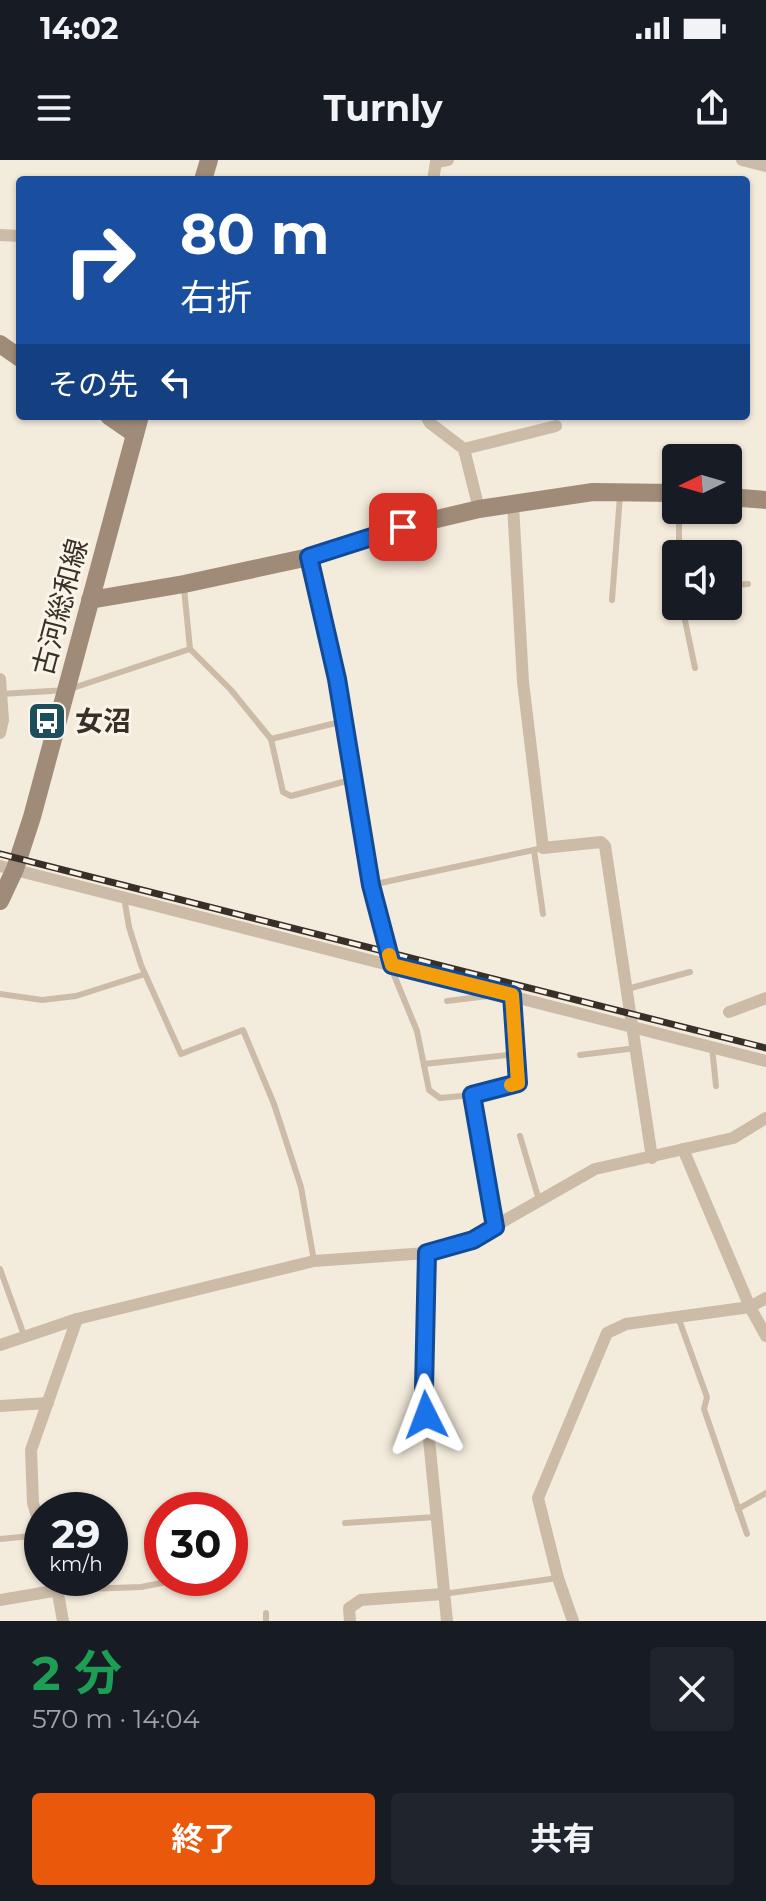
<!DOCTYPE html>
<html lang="ja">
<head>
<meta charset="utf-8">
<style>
	body { margin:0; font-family:Montserrat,"Noto Sans JP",sans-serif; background:#20242c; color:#f1f3f6; height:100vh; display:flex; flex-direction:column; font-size:30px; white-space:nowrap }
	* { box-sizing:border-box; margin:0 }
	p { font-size:26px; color:#9ea1a6 }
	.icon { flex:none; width:44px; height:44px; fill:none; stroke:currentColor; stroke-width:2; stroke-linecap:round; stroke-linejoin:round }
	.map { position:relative; height:1461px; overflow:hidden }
	.panel { display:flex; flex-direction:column; background:#171b24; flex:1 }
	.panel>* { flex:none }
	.guide { position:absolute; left:16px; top:16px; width:734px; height:244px; border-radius:8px; box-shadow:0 2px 6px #0004; background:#1a4fa0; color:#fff; overflow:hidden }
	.needle { width:52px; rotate:265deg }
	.tools { position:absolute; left:662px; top:284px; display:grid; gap:16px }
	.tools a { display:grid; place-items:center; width:80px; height:80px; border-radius:8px; background:#171b24; box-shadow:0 2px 6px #0004; font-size:40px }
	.speed { position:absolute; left:24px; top:1332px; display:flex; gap:16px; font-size:40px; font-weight:700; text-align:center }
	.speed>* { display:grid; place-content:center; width:104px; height:104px; border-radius:50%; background:#171b24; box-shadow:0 2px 6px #0004; line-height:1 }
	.speed small { font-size:20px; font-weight:400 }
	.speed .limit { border:12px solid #d22; background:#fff; color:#111 }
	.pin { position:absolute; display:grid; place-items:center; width:68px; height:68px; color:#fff; margin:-34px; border-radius:16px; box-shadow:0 4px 12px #0006 }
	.me { position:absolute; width:88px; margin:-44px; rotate:357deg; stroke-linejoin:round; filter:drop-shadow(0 0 6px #0008) }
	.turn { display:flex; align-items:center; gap:28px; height:168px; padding:0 32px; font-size:36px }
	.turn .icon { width:104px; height:104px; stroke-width:2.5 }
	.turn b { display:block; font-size:56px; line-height:68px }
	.then { display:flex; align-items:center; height:76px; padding:0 32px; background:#0003; gap:16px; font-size:30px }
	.round { display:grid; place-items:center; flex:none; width:84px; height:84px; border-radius:8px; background:#20242c }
	.overview { display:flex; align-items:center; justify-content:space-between; height:136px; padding:0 32px }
	h1 { font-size:48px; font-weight:700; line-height:60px; color:#1e9e55 }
	.button { display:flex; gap:16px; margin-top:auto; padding:16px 32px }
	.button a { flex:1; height:92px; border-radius:8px; background:#ea580c; color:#fff; font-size:32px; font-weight:700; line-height:92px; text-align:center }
	.button a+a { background:#20242c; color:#f1f3f6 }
	.status { display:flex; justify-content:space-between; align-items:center; height:56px; padding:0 40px; background:#171b24; direction:ltr }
	.status svg { height:22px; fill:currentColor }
	header { display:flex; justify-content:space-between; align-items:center; height:104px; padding:0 32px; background:#171b24; font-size:36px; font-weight:700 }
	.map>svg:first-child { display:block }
</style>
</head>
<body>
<div class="status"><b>14:02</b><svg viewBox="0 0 49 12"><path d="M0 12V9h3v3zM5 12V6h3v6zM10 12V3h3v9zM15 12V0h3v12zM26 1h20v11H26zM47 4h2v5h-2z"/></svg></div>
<header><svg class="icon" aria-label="menu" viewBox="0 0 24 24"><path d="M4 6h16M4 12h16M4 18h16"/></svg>Turnly<svg class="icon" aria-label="share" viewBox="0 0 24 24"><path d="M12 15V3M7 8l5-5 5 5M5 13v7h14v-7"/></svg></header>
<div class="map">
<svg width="766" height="1461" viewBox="0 0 766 1461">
	<rect width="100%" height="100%" fill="#f3ebdc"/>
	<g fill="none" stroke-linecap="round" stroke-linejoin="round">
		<!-- lane -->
		<g stroke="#ccbca7" stroke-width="6">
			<polyline points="679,350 679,394"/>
			<polyline points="728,398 736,397"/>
			<polyline points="309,401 337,519 371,725 392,805"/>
			<polyline points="728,425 748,424"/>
			<polyline points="184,428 190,489 231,530 271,579 283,632 291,636 354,619"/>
			<polyline points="612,440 620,336"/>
			<polyline points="682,446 695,508"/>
			<polyline points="1,534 67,530 190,489"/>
			<polyline points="271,579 344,561"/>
			<polyline points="534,690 543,754"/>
			<polyline points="371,725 543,688"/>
			<polyline points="124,737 129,767 141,805 181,894 243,870 274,944 301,1027 314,1101"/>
			<polyline points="394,815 417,871 429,930 440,938 472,935 518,923 512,835"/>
			<polyline points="627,829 690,812"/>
			<polyline points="0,834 42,840 76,836 145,814"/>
			<polyline points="447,841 496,835"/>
			<polyline points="712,887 716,926"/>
			<polyline points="580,895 636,888"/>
			<polyline points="424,904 516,894"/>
			<polyline points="472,935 495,1067"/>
			<polyline points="520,976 539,1040"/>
			<polyline points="0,1109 25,1178"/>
			<polyline points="678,1157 707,1237 704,1249 747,1374"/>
			<polyline points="738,1349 766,1333"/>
			<polyline points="345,1363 436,1357"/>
			<polyline points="0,1379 42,1375"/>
			<polyline points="230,1409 237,1408"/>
			<polyline points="59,1430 141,1427 187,1418"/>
			<polyline points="443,1434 558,1418"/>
			<polyline points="266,1453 266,1461"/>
		</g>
		<!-- street -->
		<g stroke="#ccbca7" stroke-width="12">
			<polyline points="742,0 766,6"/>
			<polyline points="433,20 436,2 448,0"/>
			<polyline points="0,75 20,76"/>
			<polyline points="426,256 430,263 464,289 479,349"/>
			<polyline points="464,289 556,266"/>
			<polyline points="513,345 523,522 543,688 601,682 605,686 652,998"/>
			<polyline points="0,519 3,560 0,573"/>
			<polyline points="0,706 766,901"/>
			<polyline points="729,852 766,838"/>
			<polyline points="683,989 750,1147 766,1176"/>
			<polyline points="427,1093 424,1229 447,1461"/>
			<polyline points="0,1185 77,1159 314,1101 427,1093 467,1082 595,1009 733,978 766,958"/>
			<polyline points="0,1246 48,1243"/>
			<polyline points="42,1373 33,1343 31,1290 77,1159"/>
			<polyline points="55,1418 63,1461"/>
			<polyline points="0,1440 59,1430"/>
			<polyline points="350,1461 349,1448 361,1440 443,1434"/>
			<polyline points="573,1461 558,1418 538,1338 607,1173 626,1164 750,1147 766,1138"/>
		</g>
		<!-- secondary -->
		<g stroke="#9f8b78" stroke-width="18">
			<polyline points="203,20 209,0"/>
			<polyline points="0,184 20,198"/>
			<polyline points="109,256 135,274"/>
			<polyline points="728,337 766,340"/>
			<polyline points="90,440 184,424 309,397 403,367 479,349 593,332 676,333"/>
			<polyline points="0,741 15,709 32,657 140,256"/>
		</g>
		<!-- rail casing -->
		<g stroke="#382f28" stroke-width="7">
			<polyline id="rail" points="0,694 766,888"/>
		</g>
		<!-- rail -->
		<use href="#rail" stroke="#faf4e8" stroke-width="4" stroke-dasharray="12" stroke-linecap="butt"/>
	</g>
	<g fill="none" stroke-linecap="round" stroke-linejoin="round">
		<!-- route casing -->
		<g stroke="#114b97" stroke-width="20">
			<polyline id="route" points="403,367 309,397 337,519 371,725 392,805 512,835 518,923 472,935 495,1067 473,1080 427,1093 424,1229 426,1255"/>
		</g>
		<!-- route -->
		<use href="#route" stroke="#1a73e8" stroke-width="14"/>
		<!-- slow -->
		<polyline stroke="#f59e0b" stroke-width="14" points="389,795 392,805 512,835 518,923 511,925"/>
	</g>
	<!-- icons -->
	<defs>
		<g id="bus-square" transform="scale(2)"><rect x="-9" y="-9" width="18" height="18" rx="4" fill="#1c4f5b" stroke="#faf4e8"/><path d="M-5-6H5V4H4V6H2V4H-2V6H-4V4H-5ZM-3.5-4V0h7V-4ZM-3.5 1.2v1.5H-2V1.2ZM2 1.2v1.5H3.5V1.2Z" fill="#fff"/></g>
	</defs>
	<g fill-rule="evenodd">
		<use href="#bus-square" x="47" y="561"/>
	</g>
	<g text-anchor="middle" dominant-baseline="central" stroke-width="6" stroke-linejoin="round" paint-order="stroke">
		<!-- street labels -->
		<g font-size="28" fill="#382f28" stroke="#faf4e8">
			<text transform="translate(60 447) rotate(-75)">古河総和線</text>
		</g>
		<!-- poi labels -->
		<g font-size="28" font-weight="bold" fill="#382f28" stroke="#faf4e8" text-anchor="start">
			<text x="75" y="561">女沼</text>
		</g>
	</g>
</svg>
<div class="tools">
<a><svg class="needle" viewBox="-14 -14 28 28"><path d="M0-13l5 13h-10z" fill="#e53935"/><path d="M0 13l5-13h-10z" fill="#9ea1a6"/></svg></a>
<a><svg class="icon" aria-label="sound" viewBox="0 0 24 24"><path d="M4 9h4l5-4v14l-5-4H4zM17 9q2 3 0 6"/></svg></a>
</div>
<div class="speed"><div>29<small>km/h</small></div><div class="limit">30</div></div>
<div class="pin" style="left:403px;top:367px;background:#d93025"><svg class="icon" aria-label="arrive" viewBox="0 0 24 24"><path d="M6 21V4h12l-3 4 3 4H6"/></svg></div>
<svg class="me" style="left:426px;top:1255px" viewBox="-20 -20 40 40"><path d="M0-17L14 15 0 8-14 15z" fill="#1a73e8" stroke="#fff" stroke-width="4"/></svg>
<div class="guide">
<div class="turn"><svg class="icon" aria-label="right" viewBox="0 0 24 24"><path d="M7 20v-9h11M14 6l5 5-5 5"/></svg><div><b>80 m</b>右折</div></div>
<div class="then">その先<svg class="icon" aria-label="left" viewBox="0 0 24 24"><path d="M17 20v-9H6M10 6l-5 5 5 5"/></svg></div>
</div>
</div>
<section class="panel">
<div class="overview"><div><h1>2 分</h1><p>570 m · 14:04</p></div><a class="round"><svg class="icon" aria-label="close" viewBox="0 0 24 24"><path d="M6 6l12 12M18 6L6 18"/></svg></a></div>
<div class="button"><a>終了</a><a>共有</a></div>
</section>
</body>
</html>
